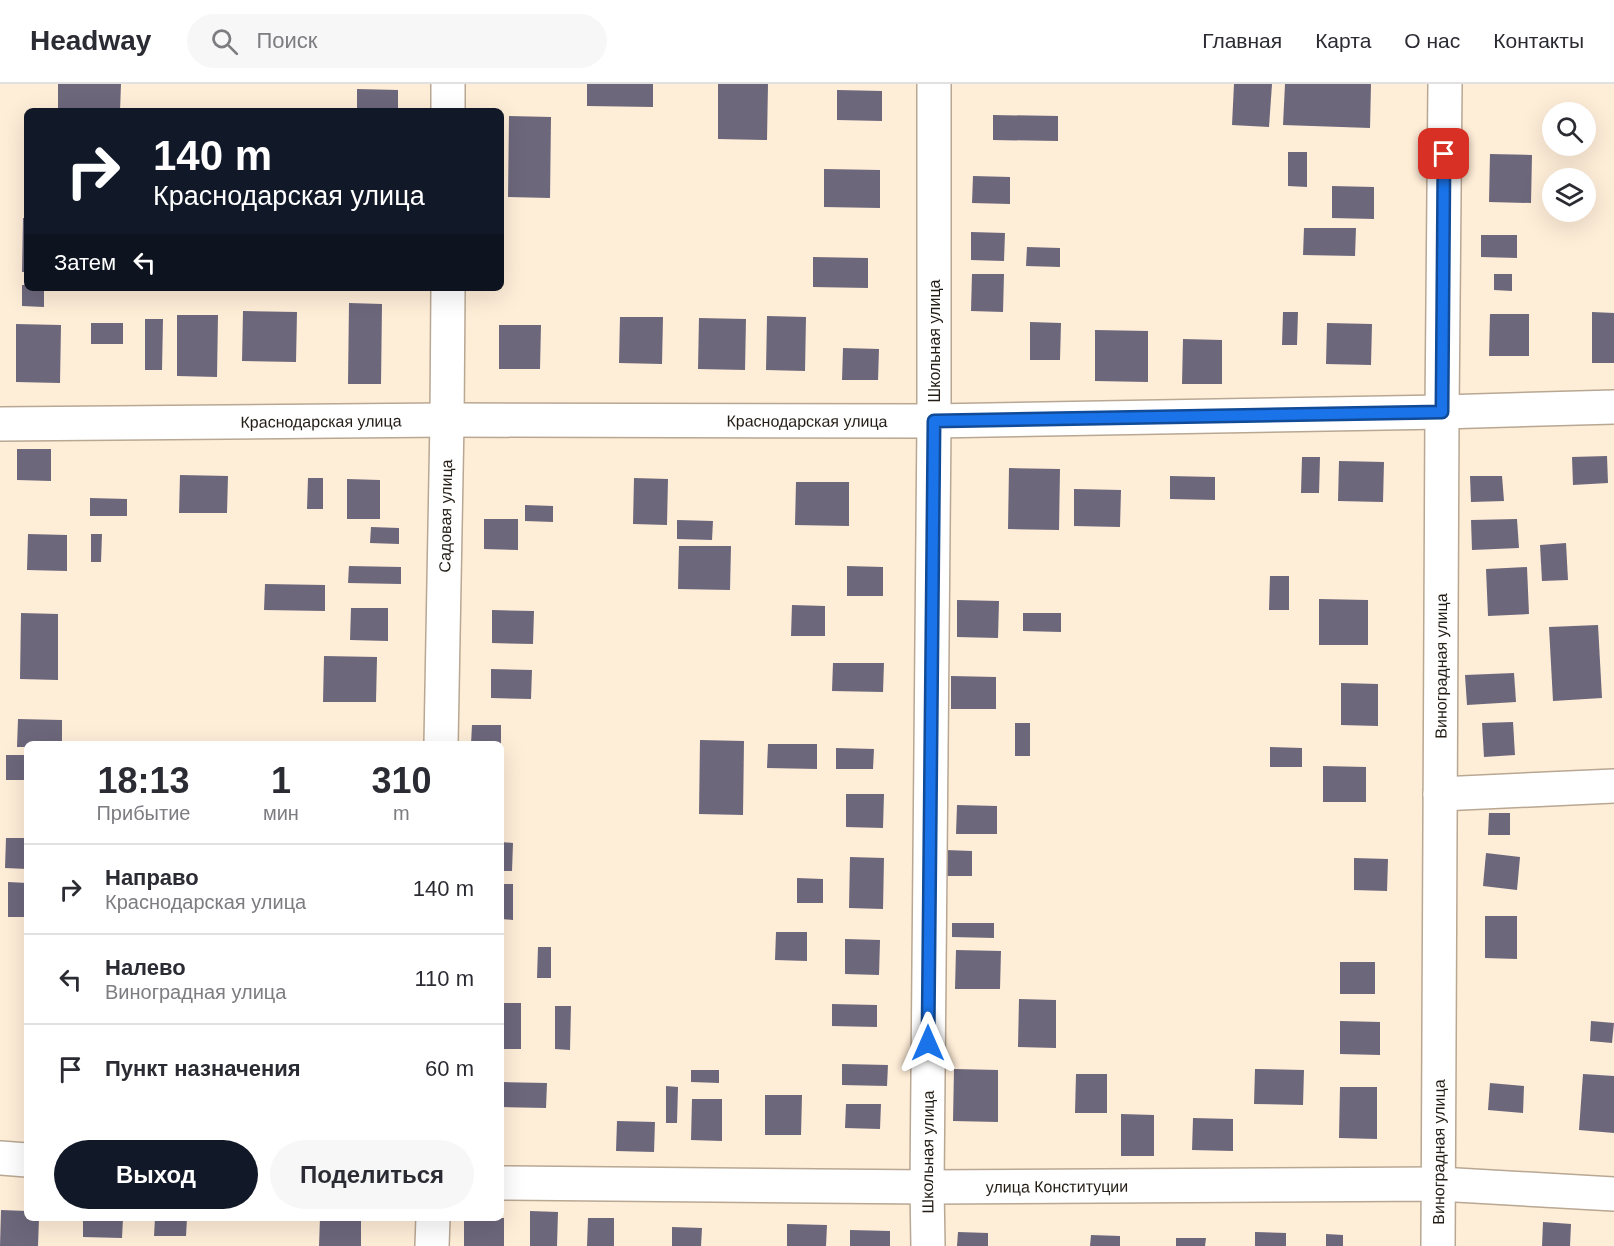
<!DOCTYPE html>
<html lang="ru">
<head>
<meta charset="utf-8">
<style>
	body { margin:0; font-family:Helvetica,sans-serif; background:#f7f7f7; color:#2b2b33; height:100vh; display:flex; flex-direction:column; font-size:22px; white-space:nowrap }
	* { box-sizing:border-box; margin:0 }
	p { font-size:20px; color:#7c7c81 }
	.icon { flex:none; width:33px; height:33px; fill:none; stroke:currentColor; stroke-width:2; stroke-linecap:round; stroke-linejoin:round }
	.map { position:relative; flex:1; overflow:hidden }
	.side { position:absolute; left:24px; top:657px; width:480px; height:480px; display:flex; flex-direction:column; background:#fff; border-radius:9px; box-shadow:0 6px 24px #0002 }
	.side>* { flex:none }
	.banner { position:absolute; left:24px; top:24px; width:480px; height:183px; border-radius:9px; box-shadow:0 6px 24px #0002; background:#111827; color:#fff; overflow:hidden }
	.tools { position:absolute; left:1542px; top:18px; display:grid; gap:12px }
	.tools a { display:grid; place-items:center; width:54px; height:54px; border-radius:50%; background:#fff; box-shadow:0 6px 24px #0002; font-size:30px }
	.pin { position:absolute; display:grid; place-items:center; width:51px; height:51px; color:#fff; margin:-26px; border-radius:12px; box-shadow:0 3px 9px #0006 }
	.me { position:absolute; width:66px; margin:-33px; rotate:0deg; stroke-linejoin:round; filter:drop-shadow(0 0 4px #0008) }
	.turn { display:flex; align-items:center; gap:21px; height:126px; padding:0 30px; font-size:27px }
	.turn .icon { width:78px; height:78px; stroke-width:2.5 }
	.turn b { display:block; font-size:42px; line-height:51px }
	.then { display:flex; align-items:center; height:57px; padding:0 30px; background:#0003; gap:12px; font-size:22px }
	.eta { display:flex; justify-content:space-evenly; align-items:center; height:102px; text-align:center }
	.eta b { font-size:36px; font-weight:700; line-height:42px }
	.button { display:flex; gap:12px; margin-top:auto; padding:12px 30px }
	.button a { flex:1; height:69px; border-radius:36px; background:#111827; color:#fff; font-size:24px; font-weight:700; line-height:69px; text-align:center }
	.button a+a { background:#f7f7f7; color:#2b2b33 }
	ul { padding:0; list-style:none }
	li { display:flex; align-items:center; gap:18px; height:90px; padding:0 30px; border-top:2px solid #e1e1e2 }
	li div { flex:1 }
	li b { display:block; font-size:22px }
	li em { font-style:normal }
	header { display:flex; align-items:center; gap:36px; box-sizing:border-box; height:84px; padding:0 30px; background:#fff; border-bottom:2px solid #e1e1e2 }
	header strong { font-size:28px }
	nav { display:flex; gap:33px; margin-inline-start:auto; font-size:21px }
	.search { width:420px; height:54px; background:#f7f7f7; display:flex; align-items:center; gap:15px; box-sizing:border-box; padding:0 21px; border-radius:33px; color:#7c7c81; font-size:22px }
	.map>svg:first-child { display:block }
</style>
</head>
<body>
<header>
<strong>Headway</strong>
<div class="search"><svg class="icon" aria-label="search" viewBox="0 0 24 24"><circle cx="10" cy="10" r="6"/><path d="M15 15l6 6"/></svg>Поиск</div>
<nav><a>Главная</a><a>Карта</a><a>О нас</a><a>Контакты</a></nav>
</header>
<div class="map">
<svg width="1614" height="1162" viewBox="0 0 1614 1162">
	<rect width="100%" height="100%" fill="#feedd7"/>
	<!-- building -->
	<g fill="#6d677c">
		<polygon points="58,0 121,0 120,27 58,27"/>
		<polygon points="587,0 653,0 653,23 587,22"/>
		<polygon points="718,0 768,0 767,56 718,55"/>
		<polygon points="1234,0 1272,0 1269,43 1232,41"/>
		<polygon points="1285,0 1371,0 1370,44 1283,41"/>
		<polygon points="357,5 398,6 398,27 357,27"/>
		<polygon points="837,6 882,7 882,37 837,36"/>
		<polygon points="993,31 1058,32 1058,57 993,56"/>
		<polygon points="509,32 551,33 550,114 508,113"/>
		<polygon points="1288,68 1307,68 1307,103 1288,102"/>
		<polygon points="1490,70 1532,71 1531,119 1489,118"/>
		<polygon points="824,85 880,86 880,124 824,123"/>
		<polygon points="973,92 1010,93 1010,120 972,119"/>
		<polygon points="1332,102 1374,103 1374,135 1332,134"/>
		<polygon points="23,134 27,134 27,188 22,188"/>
		<polygon points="1304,144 1356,144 1355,172 1303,171"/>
		<polygon points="971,148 1005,149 1004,177 971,176"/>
		<polygon points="1481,151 1517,151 1517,174 1481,173"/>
		<polygon points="1027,163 1060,164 1060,183 1026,182"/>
		<polygon points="813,173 868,174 868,204 813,203"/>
		<polygon points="972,190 1004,190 1003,228 971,227"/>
		<polygon points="1494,190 1512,190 1512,207 1494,206"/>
		<polygon points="22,201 27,201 27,204 44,204 44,223 22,222"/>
		<polygon points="349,219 382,220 381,300 348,300"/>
		<polygon points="243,227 297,228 296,278 242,277"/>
		<polygon points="1283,228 1298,228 1297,261 1282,261"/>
		<polygon points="1592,228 1614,229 1614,279 1592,279"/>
		<polygon points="1490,230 1529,230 1529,272 1489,272"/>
		<polygon points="177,231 218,231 217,293 177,292"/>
		<polygon points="767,232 806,233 805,287 766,286"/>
		<polygon points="620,233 663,233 662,280 619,279"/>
		<polygon points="699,234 746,235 745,286 698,285"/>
		<polygon points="145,235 163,235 162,286 145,286"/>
		<polygon points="1030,238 1061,239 1060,276 1030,276"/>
		<rect x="91" y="239" width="32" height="21"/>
		<polygon points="1327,239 1372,240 1371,281 1326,280"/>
		<polygon points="16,240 61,241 60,299 16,298"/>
		<polygon points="499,241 541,241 540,285 499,285"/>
		<polygon points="1095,246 1148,247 1148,298 1095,297"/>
		<polygon points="1183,255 1222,256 1222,300 1182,300"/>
		<polygon points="843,264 879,265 878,296 842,296"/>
		<polygon points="17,365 51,365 51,397 17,396"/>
		<polygon points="1607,372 1608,399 1573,401 1572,373"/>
		<polygon points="1302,373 1320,373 1319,409 1301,409"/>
		<polygon points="1339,377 1384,378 1383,418 1338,417"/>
		<polygon points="1009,384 1060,385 1059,446 1008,445"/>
		<polygon points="180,391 228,392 227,429 179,429"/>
		<polygon points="1170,392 1215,393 1215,416 1170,415"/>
		<polygon points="1470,392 1502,392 1504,417 1471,418"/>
		<polygon points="308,394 323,394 323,425 307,425"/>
		<polygon points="634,394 668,395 667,441 633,440"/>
		<polygon points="347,395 380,396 380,435 347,435"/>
		<polygon points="796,398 849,398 849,442 795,441"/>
		<polygon points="1074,405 1121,406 1120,443 1074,442"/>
		<polygon points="90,414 127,415 127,432 90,432"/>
		<polygon points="525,421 553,422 553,438 525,437"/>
		<polygon points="484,435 518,435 518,466 484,465"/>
		<polygon points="1517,435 1519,464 1472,466 1471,436"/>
		<polygon points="677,436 713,437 712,456 677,455"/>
		<polygon points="371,443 399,444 399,460 370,459"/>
		<polygon points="28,450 67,451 67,487 27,486"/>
		<polygon points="91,450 102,450 101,478 91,478"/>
		<polygon points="1566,459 1568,496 1542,497 1540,461"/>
		<polygon points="679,462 731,462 730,506 678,505"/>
		<polygon points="349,482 401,483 401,500 348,499"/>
		<polygon points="847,482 883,483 883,512 847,512"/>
		<polygon points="1527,483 1529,530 1488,532 1486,485"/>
		<polygon points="1270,492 1289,492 1289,526 1269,526"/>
		<polygon points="265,500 325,501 325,527 264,526"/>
		<polygon points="1319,515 1368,516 1368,561 1319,561"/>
		<polygon points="957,516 999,517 998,554 957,553"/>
		<polygon points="792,521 825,522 825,552 791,552"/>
		<polygon points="351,524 388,524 388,557 350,556"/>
		<polygon points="492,526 534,527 533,560 492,559"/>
		<polygon points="21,529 58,530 58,596 20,595"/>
		<polygon points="1023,529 1061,529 1061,548 1023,547"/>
		<polygon points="1598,541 1602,614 1553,617 1549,543"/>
		<polygon points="324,572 377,573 376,618 323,618"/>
		<polygon points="833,579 884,579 883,608 832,607"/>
		<polygon points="491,585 532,586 531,615 491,614"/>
		<polygon points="1514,589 1516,618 1467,621 1465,591"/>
		<polygon points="951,592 996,593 996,625 951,625"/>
		<polygon points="1341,599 1378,600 1378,642 1341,641"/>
		<polygon points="18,635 62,636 62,660 27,660 27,663 17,663"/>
		<polygon points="1513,638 1515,671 1484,673 1482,639"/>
		<rect x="1015" y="639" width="15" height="33"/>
		<polygon points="472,641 501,641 501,660 471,660"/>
		<polygon points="700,656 744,657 743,731 699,730"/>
		<polygon points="768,660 817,660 817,685 767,684"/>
		<polygon points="1270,663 1302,664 1302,683 1270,683"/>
		<polygon points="836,664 874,665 873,685 836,685"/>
		<rect x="6" y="671" width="21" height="25"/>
		<polygon points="1323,682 1366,683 1366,718 1323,718"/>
		<polygon points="846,710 884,710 883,744 846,743"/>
		<polygon points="957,721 997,722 997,750 956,750"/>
		<polygon points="1489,729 1510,729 1510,751 1488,751"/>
		<polygon points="6,754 27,754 27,785 5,784"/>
		<polygon points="501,758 513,759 512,787 501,787"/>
		<polygon points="946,766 972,767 972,792 946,792"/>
		<polygon points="1486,769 1520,773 1517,806 1483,802"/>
		<polygon points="850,773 884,774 883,825 849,824"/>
		<polygon points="1354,774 1388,775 1387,807 1354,806"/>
		<polygon points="797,794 823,795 823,819 797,819"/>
		<polygon points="8,798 27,799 27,833 8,833"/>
		<polygon points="501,800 513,800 513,836 501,835"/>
		<polygon points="1485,832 1517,832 1517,875 1485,874"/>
		<polygon points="952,839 994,839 994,854 952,853"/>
		<polygon points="776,848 807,848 807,877 775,876"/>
		<polygon points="845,855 880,856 879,891 845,890"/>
		<polygon points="538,863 551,863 551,894 537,894"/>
		<polygon points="956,866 1001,867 1000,905 955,905"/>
		<rect x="1340" y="878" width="35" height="32"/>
		<polygon points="1019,915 1056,916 1056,964 1018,963"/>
		<rect x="501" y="919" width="20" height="46"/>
		<polygon points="832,920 877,921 877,943 832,942"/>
		<polygon points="555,922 571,922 570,966 555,965"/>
		<polygon points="1340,937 1380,938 1380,971 1340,970"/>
		<polygon points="1591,937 1614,939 1612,959 1590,957"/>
		<polygon points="842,980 888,981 887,1002 842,1001"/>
		<polygon points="954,985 998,986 998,1038 953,1037"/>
		<polygon points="1255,985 1304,986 1303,1021 1254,1020"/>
		<polygon points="691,986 719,986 719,999 691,998"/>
		<polygon points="1076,990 1107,990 1107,1029 1075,1029"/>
		<polygon points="1583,990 1614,992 1614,1049 1579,1046"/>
		<polygon points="502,998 547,999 546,1024 502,1023"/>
		<polygon points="1490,999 1524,1002 1523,1029 1488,1026"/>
		<polygon points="666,1002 678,1003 677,1039 666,1039"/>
		<polygon points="1340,1003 1377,1003 1377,1055 1339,1054"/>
		<polygon points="765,1011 802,1011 801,1051 765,1051"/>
		<polygon points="692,1015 722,1015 722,1057 691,1056"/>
		<polygon points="846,1020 881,1020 880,1045 845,1044"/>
		<polygon points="1121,1030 1154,1031 1154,1072 1121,1072"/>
		<polygon points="1193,1034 1233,1035 1233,1067 1192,1066"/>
		<polygon points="617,1037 655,1038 654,1068 616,1067"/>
		<polygon points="1,1126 27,1127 27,1134 39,1134 38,1162 0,1162"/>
		<polygon points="530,1127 558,1128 557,1162 530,1162"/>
		<polygon points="83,1134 123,1134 122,1154 83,1153"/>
		<polygon points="155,1134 187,1134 186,1152 154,1152"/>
		<polygon points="320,1134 361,1134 361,1162 319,1162"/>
		<rect x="464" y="1134" width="40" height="28"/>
		<polygon points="588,1134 614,1134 614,1162 587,1162"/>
		<polygon points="1543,1138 1571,1140 1570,1162 1542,1162"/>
		<polygon points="787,1140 827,1141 826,1162 787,1162"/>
		<polygon points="672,1143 702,1144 701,1162 672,1162"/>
		<polygon points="850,1146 890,1147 890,1162 850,1162"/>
		<polygon points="958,1148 988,1149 988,1162 957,1162"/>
		<polygon points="1255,1148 1286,1149 1286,1162 1255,1162"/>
		<polygon points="1326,1150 1343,1151 1343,1162 1326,1162"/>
		<polygon points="1091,1151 1120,1152 1120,1162 1090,1162"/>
		<polygon points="1176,1154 1206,1154 1205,1162 1176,1162"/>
	</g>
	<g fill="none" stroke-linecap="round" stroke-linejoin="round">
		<!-- street casing -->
		<g stroke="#b8a793" stroke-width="36">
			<g id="street">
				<polyline points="448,27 448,0"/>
				<path id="s1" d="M0 340 447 336 934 337 1442 328 1614 323"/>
				<path id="s2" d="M441 660 447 336 448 204"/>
				<polyline points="1440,710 1614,702"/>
				<polyline points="0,1074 27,1076"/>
				<path id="s3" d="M501 1099 927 1103 1439 1100 1614 1110"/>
				<polyline points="432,1162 433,1134"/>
				<path id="s4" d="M928 1162 927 1103 934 337V0"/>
				<path id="s5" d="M1438 1162 1442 328 1445 0"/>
			</g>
		</g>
		<!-- street -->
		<use href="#street" stroke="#fff" stroke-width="33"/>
	</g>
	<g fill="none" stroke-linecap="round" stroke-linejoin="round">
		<!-- route casing -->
		<g stroke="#114b97" stroke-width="15">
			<polyline id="route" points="928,959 934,337 1442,328 1444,70"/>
		</g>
		<!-- route -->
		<use href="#route" stroke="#1a73e8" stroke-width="10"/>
	</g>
	<g text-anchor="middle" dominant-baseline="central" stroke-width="6" stroke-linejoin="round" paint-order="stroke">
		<!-- street labels -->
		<g font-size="16" fill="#231d15" stroke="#fff">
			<text transform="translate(934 257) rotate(-90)">Школьная улица</text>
			<text stroke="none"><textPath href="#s1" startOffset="807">Краснодарская улица</textPath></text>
			<text stroke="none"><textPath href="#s1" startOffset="321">Краснодарская улица</textPath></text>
			<text stroke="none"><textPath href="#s2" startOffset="228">Садовая улица</textPath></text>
			<text stroke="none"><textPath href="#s5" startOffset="580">Виноградная улица</textPath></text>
			<text stroke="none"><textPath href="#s4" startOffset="94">Школьная улица</textPath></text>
			<text stroke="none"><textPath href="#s5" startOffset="94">Виноградная улица</textPath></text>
			<text stroke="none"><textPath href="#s3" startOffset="556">улица Конституции</textPath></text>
		</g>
	</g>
</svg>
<div class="tools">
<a><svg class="icon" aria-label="search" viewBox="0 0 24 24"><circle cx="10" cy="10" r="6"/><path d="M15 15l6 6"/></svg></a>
<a><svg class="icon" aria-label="layers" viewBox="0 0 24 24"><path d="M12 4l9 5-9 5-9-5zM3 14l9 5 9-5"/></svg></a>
</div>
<div class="pin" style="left:1444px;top:70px;background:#d93025"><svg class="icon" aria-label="arrive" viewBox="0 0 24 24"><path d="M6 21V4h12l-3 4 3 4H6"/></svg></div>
<svg class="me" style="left:928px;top:959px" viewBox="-20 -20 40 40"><path d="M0-17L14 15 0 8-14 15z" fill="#1a73e8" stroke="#fff" stroke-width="4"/></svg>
<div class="banner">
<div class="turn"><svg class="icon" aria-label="right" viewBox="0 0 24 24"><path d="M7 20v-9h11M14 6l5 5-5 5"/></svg><div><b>140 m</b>Краснодарская улица</div></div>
<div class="then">Затем<svg class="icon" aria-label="left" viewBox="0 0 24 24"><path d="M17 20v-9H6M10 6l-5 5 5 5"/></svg></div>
</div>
<section class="side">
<div class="eta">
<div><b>18:13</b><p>Прибытие</p></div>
<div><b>1</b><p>мин</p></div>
<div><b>310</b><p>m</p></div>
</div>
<ul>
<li><svg class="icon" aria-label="right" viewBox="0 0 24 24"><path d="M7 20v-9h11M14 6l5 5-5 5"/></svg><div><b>Направо</b><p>Краснодарская улица</p></div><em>140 m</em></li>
<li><svg class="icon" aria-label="left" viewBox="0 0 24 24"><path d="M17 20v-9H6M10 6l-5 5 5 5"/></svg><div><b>Налево</b><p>Виноградная улица</p></div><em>110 m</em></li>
<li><svg class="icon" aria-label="arrive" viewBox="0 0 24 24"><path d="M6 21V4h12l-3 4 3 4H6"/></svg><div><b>Пункт назначения</b></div><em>60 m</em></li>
</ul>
<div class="button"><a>Выход</a><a>Поделиться</a></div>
</section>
</div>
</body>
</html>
